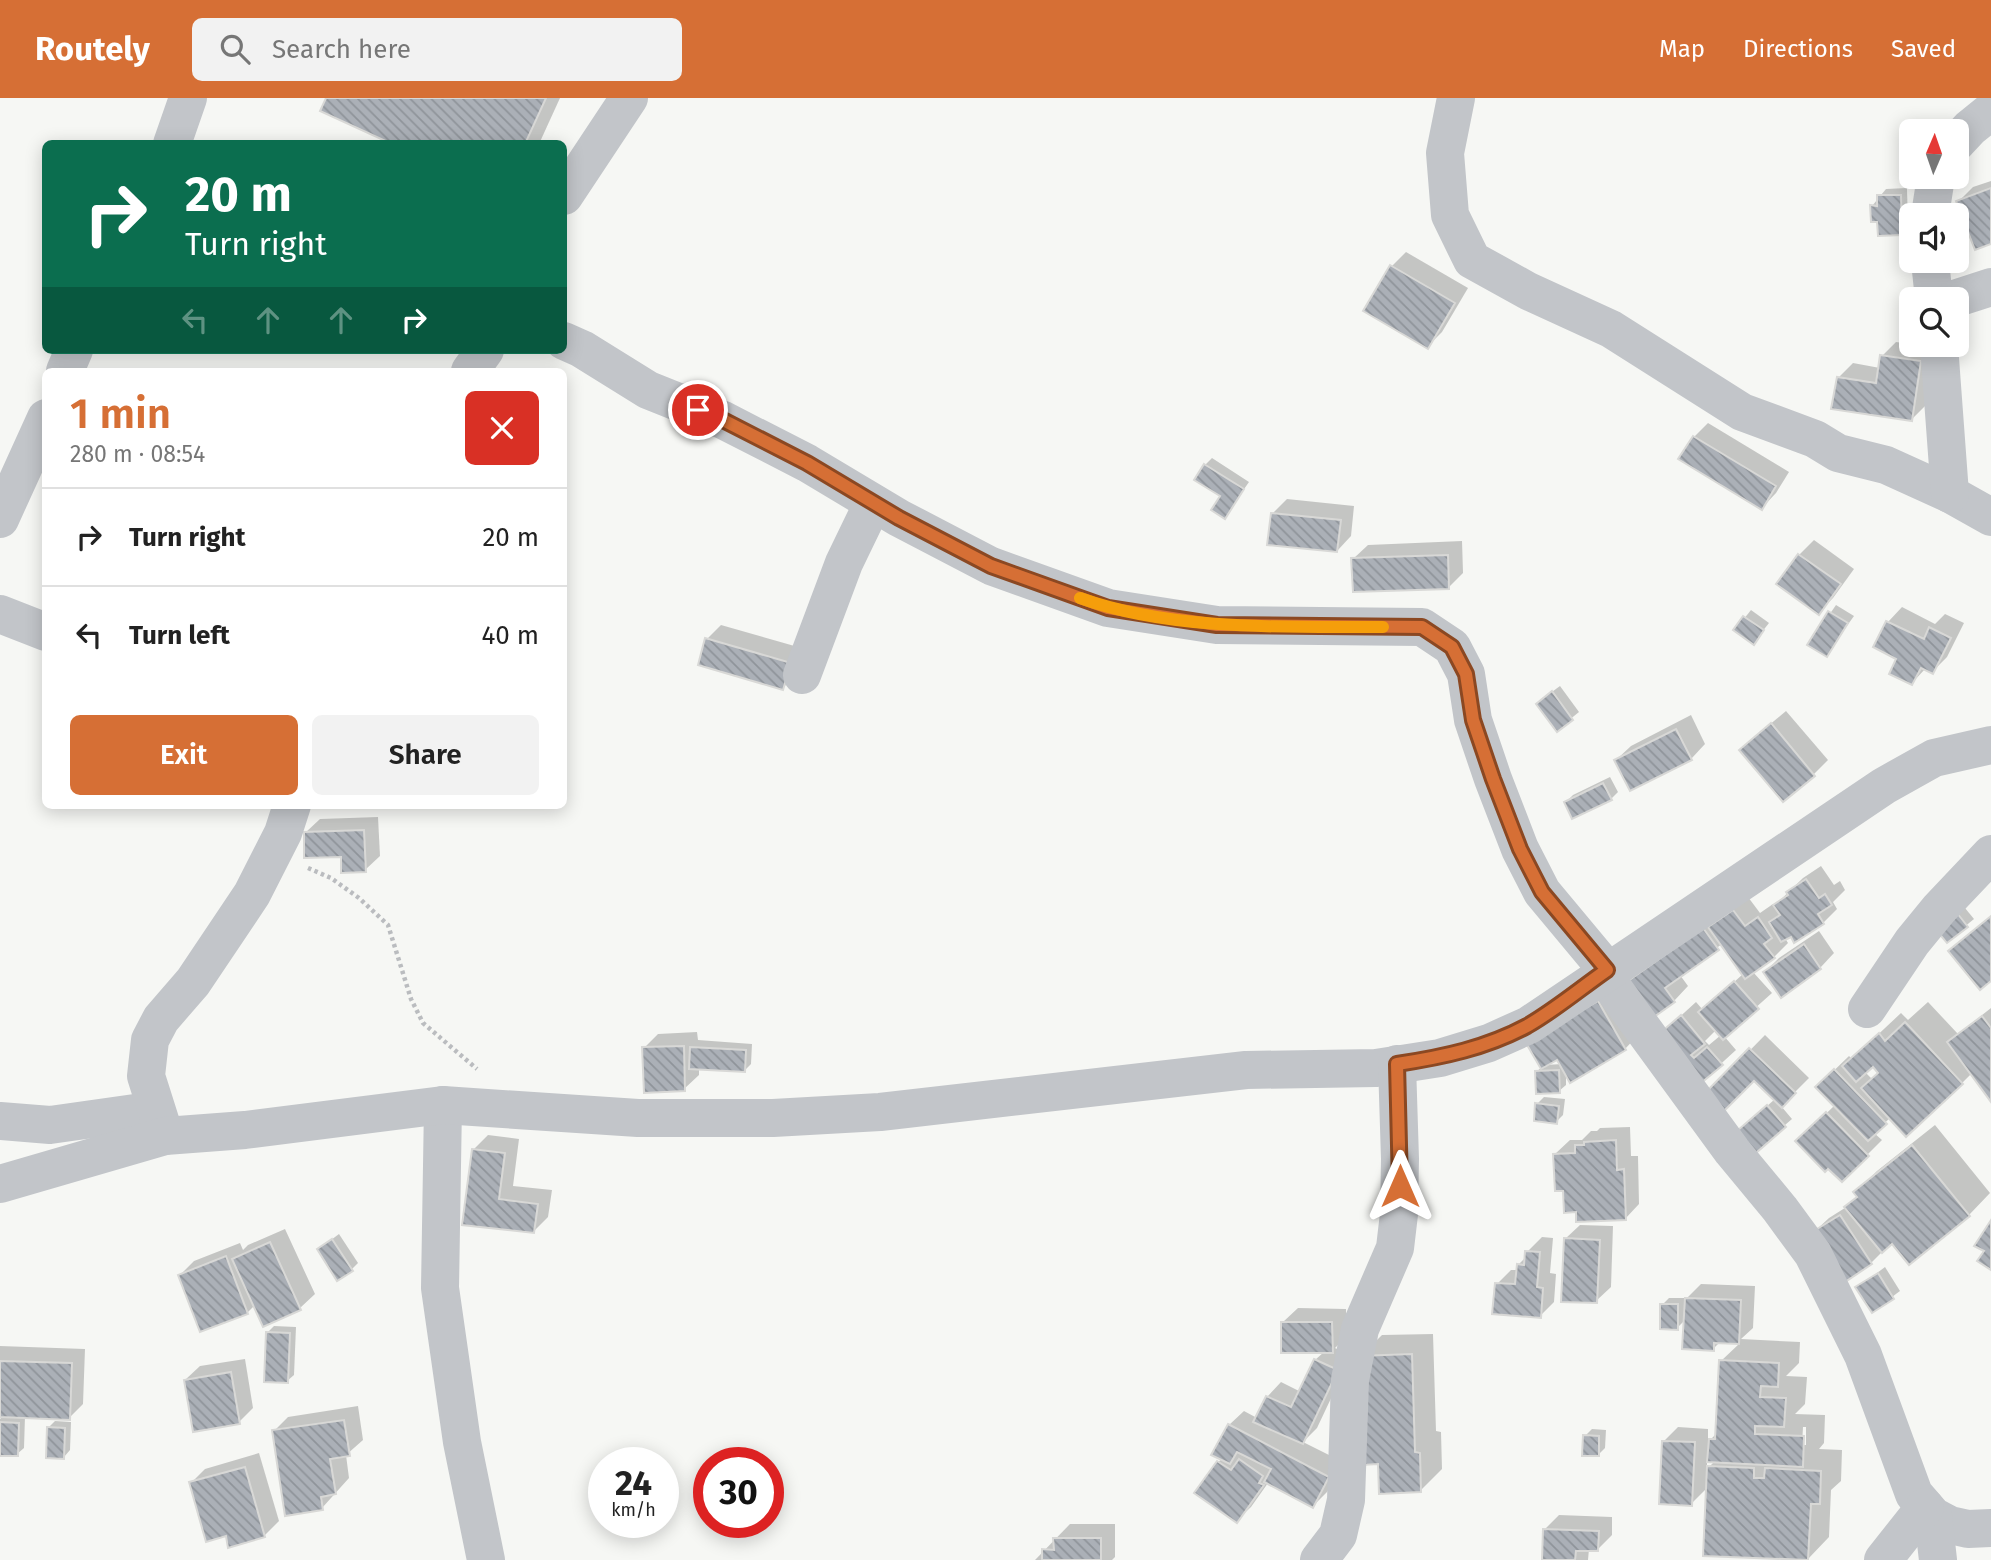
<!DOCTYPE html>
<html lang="en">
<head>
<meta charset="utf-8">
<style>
	body { margin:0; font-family:"Fira Sans",sans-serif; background:#f2f2f2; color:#222; height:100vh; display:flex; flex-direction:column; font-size:26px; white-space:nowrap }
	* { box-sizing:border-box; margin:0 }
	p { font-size:23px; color:#767676 }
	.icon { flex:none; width:38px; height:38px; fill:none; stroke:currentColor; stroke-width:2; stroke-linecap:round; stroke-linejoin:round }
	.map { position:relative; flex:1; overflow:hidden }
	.details { position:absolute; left:42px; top:270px; width:525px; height:441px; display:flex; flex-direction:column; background:#fff; border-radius:10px; box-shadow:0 4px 18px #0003 }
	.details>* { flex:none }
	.hud { position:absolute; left:42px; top:42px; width:525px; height:214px; border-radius:10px; box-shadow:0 4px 18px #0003; background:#0b6e4f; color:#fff; overflow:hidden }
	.needle { width:46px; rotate:2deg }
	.controls { position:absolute; left:1899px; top:21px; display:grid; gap:14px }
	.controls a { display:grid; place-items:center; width:70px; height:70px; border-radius:10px; background:#fff; box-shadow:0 4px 18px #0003; font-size:35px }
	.speed { position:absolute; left:588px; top:1349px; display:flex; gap:14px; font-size:35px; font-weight:700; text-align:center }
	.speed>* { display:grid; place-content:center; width:91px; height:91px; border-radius:50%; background:#fff; box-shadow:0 4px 18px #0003; line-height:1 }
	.speed small { font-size:18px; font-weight:400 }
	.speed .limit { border:10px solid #d22; background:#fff; color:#111 }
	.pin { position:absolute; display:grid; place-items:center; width:60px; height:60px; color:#fff; margin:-30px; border:4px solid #fff; border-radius:50%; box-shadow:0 2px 7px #0007 }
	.me { position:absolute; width:77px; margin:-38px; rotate:0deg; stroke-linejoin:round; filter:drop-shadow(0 0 5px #0008) }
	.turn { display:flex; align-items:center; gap:24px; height:147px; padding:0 28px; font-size:32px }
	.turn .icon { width:91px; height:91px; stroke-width:2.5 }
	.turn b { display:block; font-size:49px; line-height:60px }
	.lanes { display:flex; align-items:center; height:66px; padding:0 28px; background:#0003; justify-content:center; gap:35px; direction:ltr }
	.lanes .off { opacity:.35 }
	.round { display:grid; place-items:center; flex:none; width:74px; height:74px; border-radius:10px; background:#f2f2f2 }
	.head { display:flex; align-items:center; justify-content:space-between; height:119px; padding:0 28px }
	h1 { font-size:42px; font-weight:600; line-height:52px; color:#d66f35 }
	.action { display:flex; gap:14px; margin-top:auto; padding:14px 28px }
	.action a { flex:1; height:80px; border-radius:10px; background:#d66f35; color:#fff; font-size:28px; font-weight:600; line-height:80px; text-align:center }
	.action a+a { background:#f2f2f2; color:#222 }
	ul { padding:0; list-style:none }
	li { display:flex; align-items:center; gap:21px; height:98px; padding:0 28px; border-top:2px solid #e0e0e0 }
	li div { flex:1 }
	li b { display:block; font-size:26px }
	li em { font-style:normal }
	header { display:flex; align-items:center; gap:42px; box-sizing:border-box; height:98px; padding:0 35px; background:#d66f35; color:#fff }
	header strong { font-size:33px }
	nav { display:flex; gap:38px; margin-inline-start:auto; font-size:24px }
	.search { width:490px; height:63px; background:#f2f2f2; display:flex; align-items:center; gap:18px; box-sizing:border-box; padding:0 24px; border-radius:10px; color:#767676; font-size:26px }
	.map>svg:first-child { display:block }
</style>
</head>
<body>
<header>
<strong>Routely</strong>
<div class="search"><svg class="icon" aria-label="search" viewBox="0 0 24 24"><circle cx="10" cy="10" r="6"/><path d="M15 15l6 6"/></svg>Search here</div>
<nav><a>Map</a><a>Directions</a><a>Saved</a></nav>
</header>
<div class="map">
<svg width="1991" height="1462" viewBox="0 0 1991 1462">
	<defs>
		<pattern id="building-back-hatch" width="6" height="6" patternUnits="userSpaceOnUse" patternTransform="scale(1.75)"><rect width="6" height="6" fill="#abb0b7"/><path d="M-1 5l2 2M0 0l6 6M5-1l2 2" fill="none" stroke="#8f949a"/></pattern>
	</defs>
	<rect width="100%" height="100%" fill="#f6f7f4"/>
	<!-- shadow -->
	<g fill="#0003" fill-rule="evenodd">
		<polygon points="328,0 560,0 539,46 396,46"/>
		<polygon points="1991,83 1991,144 1958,104 1973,89"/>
		<polygon points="1907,90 1908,129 1901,135 1879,122 1872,108 1886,91"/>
		<polygon points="1406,154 1468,190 1442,234 1427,249 1392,168"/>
		<polygon points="1896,244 1935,249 1926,307 1912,321 1838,280 1853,265 1880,270 1882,258"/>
		<polygon points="1708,325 1789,374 1776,395 1762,410 1694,339"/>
		<polygon points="1212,360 1249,384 1225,418 1223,398 1205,367"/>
		<polygon points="1287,401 1354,408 1351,438 1337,453 1272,416"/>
		<polygon points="1814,442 1854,471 1833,500 1819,514 1779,485 1799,457"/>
		<polygon points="1462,443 1463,475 1449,489 1353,461 1368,447"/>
		<polygon points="1836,507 1854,518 1826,557 1809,546"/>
		<polygon points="1902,509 1935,526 1945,516 1964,525 1947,559 1933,573 1926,570 1912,585 1899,560 1875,548 1888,524"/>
		<polygon points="1751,512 1769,525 1754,544 1735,532"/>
		<polygon points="721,527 805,551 797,575 783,590 707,541"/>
		<polygon points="1560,588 1579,614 1558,631 1545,599"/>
		<polygon points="1786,613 1828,662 1814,676 1756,638"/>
		<polygon points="1691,617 1705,646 1691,661 1616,662 1631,648"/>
		<polygon points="1610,679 1618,694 1611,701 1566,704 1573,697"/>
		<polygon points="378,719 380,758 365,772 305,735 320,721"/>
		<path d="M1821 768 1834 787 1840 783 1845 792 1833 804 1837 811 1823 825 1785 840 1788 845 1774 859 1753 874 1772 895 1724 938 1736 952 1702 983 1662 935 1696 904 1703 912 1743 876 1722 846 1680 877 1688 888 1674 903 1630 883 1748 799 1760 815 1773 806 1774 808 1803 780ZM1716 932 1721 937 1709 947 1705 943Z"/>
		<polygon points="1965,810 1974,821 1947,843 1938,832"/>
		<polygon points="1819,833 1834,855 1820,870 1782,898 1765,874 1779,860"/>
		<path d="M1613 890 1639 936 1625 951 1566 973V987L1559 993 1536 974 1542 969 1528 945ZM1558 960 1562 966 1545 967Z"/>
		<path d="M1928 904 1958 936 1991 910V1001L1972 975 1962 985 1891 1019 1874 1035 1882 1042 1842 1082 1798 1043 1835 1007 1817 989 1849 958 1852 961 1901 915 1908 922ZM1873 967 1880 974 1872 981 1865 974Z"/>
		<polygon points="697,934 698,942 752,946 751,966 744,973 699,970 699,977 684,991 644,950 658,936"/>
		<polygon points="1765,937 1809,980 1781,1008 1792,1021 1749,1058 1739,1033 1775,1001 1754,980 1708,995"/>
		<polygon points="1544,999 1565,1001 1563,1017 1556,1024 1537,1006"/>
		<polygon points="1935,1027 1990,1095 1969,1117 1892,1144 1871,1165 1814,1134 1829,1120 1848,1108 1858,1097 1856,1094 1877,1073"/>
		<polygon points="1630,1029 1631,1058 1638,1058 1639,1106 1625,1121 1578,1112 1565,1091 1555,1056 1570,1042 1582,1042 1591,1033 1597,1033 1600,1030"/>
		<polygon points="488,1037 519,1041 513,1088 552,1092 548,1119 533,1134 464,1125 473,1052"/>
		<polygon points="1580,1127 1613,1128 1611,1189 1596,1203 1565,1141"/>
		<polygon points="285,1131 315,1196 300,1210 264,1227 255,1207 247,1215 180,1177 194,1163 240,1145 243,1152 248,1147"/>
		<polygon points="339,1136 358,1165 351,1172 319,1151"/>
		<polygon points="1542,1139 1553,1140 1550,1175 1556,1176 1554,1204 1540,1218 1497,1186 1511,1172 1518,1172 1518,1167 1527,1158 1527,1154"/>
		<polygon points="1885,1169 1900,1193 1873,1213 1857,1190"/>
		<path d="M1701 1186 1755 1188 1753 1230 1741 1241 1800 1244 1799 1265 1786 1278 1807 1279 1805 1306 1795 1316 1825 1317 1824 1345 1819 1351 1842 1352 1841 1383 1831 1392 1829 1439 1808 1461 1707 1390 1691 1406 1664 1343 1678 1329 1708 1331V1344L1717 1335 1721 1263 1740 1245 1721 1243 1713 1251 1686 1221 1677 1230 1662 1207 1669 1200H1684V1203ZM1803 1329H1806V1347H1802ZM1707 1362 1715 1363 1707 1371Z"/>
		<polygon points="1298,1210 1346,1211 1346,1239 1335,1250 1351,1258 1317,1330 1303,1344 1343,1364 1327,1394 1313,1408 1268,1385 1251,1409 1236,1423 1218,1364 1222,1361 1229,1327 1244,1313 1257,1320 1267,1299 1281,1284 1299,1293 1315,1262 1324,1254 1283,1224"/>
		<polygon points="274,1228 296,1229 294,1277 287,1283 267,1235"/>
		<polygon points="1433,1236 1436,1333 1441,1334 1442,1371 1421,1392 1380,1364 1360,1259 1382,1237"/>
		<polygon points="0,1248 85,1251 83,1306 69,1320 25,1318 24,1350 17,1356 0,1356 0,1321 3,1318 0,1318"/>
		<polygon points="245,1261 253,1310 239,1324 185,1282 200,1268"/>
		<polygon points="358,1308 363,1342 346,1357 349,1380 322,1410 274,1333 288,1319"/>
		<polygon points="55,1323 71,1324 70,1352 64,1359 48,1330"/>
		<polygon points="1592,1331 1606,1332 1605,1350 1598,1357 1585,1338"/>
		<polygon points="259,1355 279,1423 264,1438 227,1436 191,1385 205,1371"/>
		<polygon points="1559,1417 1612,1419 1612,1437 1597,1452 1589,1451 1588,1462 1544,1462 1545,1431"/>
		<polygon points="1070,1426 1115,1426 1115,1459 1112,1462 1035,1462"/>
	</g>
	<!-- building -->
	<g fill="url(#building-back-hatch)" stroke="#d8d8d6" stroke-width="2">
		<polygon points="326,0 546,0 525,46 392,46 320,13"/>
		<polygon points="1991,90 1991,146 1975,152 1956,103"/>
		<polygon points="1877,97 1901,97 1902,137 1878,138 1877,124 1871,124 1870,107 1877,108"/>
		<polygon points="1390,167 1455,205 1428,251 1363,213"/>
		<polygon points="1880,257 1921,263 1912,323 1831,311 1837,279 1876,285"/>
		<polygon points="1693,338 1776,388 1762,412 1678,361"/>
		<polygon points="1204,366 1244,391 1225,421 1211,412 1220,398 1194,382"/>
		<polygon points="1271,415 1341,422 1337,454 1267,447"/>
		<polygon points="1798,456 1841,486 1819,517 1776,486"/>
		<polygon points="1448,457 1449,491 1353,494 1351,460"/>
		<polygon points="1828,513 1848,525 1827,559 1807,547"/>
		<polygon points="1743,518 1764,532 1754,547 1733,532"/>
		<polygon points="1886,523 1924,541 1929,529 1951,540 1933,576 1921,570 1912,587 1889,576 1896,561 1873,549"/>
		<polygon points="705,540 791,565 783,592 698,567"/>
		<polygon points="1552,593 1573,622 1557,634 1536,606"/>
		<polygon points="1771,625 1815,678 1783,704 1739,652"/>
		<polygon points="1676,631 1692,662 1630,693 1614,662"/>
		<polygon points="1603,685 1612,702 1572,721 1564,704"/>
		<polygon points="364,732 366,774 341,775 341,759 304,760 304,734"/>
		<polygon points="1806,781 1819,800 1825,796 1832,807 1818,816 1824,826 1794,845 1791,839 1781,844 1769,824 1780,817 1773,807 1788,797 1786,794"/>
		<polygon points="1733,812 1745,828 1758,819 1772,840 1764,846 1775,860 1745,881 1708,829"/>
		<polygon points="1957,815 1968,829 1947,845 1936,832"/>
		<polygon points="1991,818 1991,883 1980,892 1948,853"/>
		<polygon points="1703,830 1719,852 1665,890 1675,904 1654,919 1628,883"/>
		<polygon points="1804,846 1821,871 1781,900 1763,874"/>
		<polygon points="1734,883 1759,911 1723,942 1698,914"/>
		<polygon points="1598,903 1626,952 1570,985 1557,962 1541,971 1526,945"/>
		<polygon points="1681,917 1705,946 1691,957 1694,960 1707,949 1723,967 1701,985 1660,935"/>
		<polygon points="1982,918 1991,930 1991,1004 1947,944"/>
		<polygon points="1905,924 1963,986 1906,1039 1861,990 1878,975 1873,969 1856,984 1842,968 1879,935 1885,943"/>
		<polygon points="684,948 685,993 644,995 642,949"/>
		<polygon points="690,949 746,952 745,974 689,971"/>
		<polygon points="1749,950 1796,995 1782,1010 1754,983 1724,1013 1705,995"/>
		<polygon points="1834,971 1887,1026 1868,1043 1815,989"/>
		<polygon points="1559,972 1560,995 1536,996 1535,973"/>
		<polygon points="1535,1005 1559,1008 1557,1026 1534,1023"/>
		<polygon points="1767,1007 1786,1029 1749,1061 1730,1039"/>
		<polygon points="1826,1014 1869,1058 1842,1084 1828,1071 1825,1074 1795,1043"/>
		<polygon points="1616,1042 1617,1072 1624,1071 1626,1122 1576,1124 1576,1114 1564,1115 1563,1093 1555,1093 1553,1056 1575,1055 1575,1047 1584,1047 1584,1044"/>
		<polygon points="1912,1047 1970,1118 1909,1167 1892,1146 1882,1155 1844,1109 1857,1099 1853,1094"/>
		<polygon points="472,1051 505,1055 499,1101 538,1106 534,1135 462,1127"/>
		<polygon points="1840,1117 1872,1166 1845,1184 1812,1134"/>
		<polygon points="1991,1122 1991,1172 1977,1163 1984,1153 1974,1148"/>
		<polygon points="1564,1140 1600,1142 1597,1205 1561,1204"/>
		<polygon points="332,1141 353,1173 337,1183 317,1151"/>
		<polygon points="270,1144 301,1212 263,1229 232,1161"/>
		<polygon points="1525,1153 1540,1154 1537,1189 1543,1190 1541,1220 1492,1216 1495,1185 1515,1186 1517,1166 1524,1167"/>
		<polygon points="226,1158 248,1216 200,1234 178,1177"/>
		<polygon points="1878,1175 1894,1201 1872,1215 1855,1189"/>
		<polygon points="1685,1200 1741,1202 1739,1246 1714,1245 1714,1253 1682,1251"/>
		<polygon points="1660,1206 1678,1206 1678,1232 1660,1231"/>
		<polygon points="1281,1224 1332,1224 1333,1255 1281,1255"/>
		<polygon points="266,1234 290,1235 288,1285 264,1284"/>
		<polygon points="1412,1256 1415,1354 1420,1355 1421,1394 1379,1396 1378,1366 1362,1367 1358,1258"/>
		<polygon points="1314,1261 1338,1272 1303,1346 1253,1324 1266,1298 1291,1309"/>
		<polygon points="1719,1262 1779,1265 1778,1289 1761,1288 1760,1299 1786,1300 1784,1329 1755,1328 1755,1336 1804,1338 1803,1369 1707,1364 1709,1341 1715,1341"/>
		<polygon points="0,1263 72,1265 70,1322 0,1319"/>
		<polygon points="231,1274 240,1326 193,1334 184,1282"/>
		<polygon points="344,1322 350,1358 330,1361 336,1396 321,1399 323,1412 285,1418 272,1332"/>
		<polygon points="0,1324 19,1325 18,1358 0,1358"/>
		<polygon points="1228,1326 1329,1379 1313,1410 1264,1384 1271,1371 1237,1354 1230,1366 1211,1357"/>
		<polygon points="47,1329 65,1330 64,1361 46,1360"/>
		<polygon points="1583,1337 1599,1338 1599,1358 1582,1358"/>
		<polygon points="1662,1343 1695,1344 1692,1408 1659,1406"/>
		<polygon points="1239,1361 1263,1378 1259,1385 1264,1387 1237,1425 1194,1395 1217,1363 1231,1372"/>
		<polygon points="1707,1368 1754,1370 1754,1380 1764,1380 1765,1370 1821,1373 1820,1406 1811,1406 1808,1462 1703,1458"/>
		<polygon points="245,1369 265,1439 228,1450 226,1438 206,1444 189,1384"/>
		<polygon points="1543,1431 1599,1433 1598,1453 1576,1453 1575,1462 1542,1462"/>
		<polygon points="1053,1440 1101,1440 1101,1462 1042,1462 1042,1451 1054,1452"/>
	</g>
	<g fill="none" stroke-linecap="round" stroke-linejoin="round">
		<!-- path -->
		<polyline stroke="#babcbf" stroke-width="4.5" stroke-dasharray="3.5 3.5" stroke-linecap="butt" points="308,770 331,780 359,800 388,827 411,901 423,925 477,971"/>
		<!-- minor -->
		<g stroke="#c2c5c9" stroke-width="38">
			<polyline points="1456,0 1445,55 1450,117 1472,162 1528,193 1611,231 1742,314 1815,341 1838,355 1886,367 1950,396 1991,419"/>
			<polyline points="1956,45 1970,30 1991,13"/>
			<polyline points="172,46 188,0"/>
			<polyline points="564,98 629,0"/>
			<polyline points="1930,117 1936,79"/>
			<polyline points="1930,163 1934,201"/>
			<polyline points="1954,201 1991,189"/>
			<polyline points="564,243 582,251 648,292 723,322 807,365 899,420 991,468 1108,510 1217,527 1422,529 1452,549 1466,576 1473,622 1493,681 1520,751 1542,794 1607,872"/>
			<polyline points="1939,247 1950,396"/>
			<polyline points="65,273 74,252"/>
			<polyline points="470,273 485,252"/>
			<polyline points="0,421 46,320"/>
			<polyline points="0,516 46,534"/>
			<polyline points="802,577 844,465 873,405"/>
			<polyline points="1602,875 1732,1053 1780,1111 1813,1156 1863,1257 1914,1396 1933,1418 1950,1427 1968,1431 1991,1430"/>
			<polyline points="1867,911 1912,844 1939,811 1991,756"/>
			<polyline points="443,1007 440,1190 462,1344 486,1462"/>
			<polyline points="0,1023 50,1027 156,1012"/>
			<polyline points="165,1038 146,978 150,942 161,921 193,884 252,796 283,735 292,707"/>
			<polyline points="0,1086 165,1038 245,1032 443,1007 638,1020 773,1020 880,1014 1246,972 1376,970 1440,960 1489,945 1529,927 1884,688 1934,660 1991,647"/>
			<polyline points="1933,1418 1938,1462"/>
			<polyline points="1319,1462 1338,1437 1346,1402 1350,1282 1360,1231 1395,1150 1399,1116 1400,1061 1397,966"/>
			<polyline points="1883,1462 1925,1409"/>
		</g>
	</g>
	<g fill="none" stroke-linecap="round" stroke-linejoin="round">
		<!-- route casing -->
		<g stroke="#8b4822" stroke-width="18">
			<path id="route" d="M698 312 723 322 807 365 899 420 991 468 1108 510 1217 527 1422 529 1452 549 1466 576 1473 622 1493 681 1520 751 1542 794 1607 872C1581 890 1555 912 1527 928 1486 950 1443 959 1397 966L1400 1088"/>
		</g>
		<!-- route -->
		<use href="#route" stroke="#d66f35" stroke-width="12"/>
		<!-- slow -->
		<path stroke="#f59e0b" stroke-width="12" d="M1080 500C1171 533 1288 529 1383 529"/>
	</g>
</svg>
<div class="controls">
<a><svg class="needle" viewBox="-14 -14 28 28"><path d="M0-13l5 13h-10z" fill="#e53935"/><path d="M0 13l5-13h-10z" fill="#767676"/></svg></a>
<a><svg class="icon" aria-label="sound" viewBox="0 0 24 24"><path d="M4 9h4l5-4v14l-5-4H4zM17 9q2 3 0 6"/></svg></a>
<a><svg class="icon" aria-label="search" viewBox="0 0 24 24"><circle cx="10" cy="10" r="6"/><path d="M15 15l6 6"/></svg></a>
</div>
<div class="speed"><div>24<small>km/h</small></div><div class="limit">30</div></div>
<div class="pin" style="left:698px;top:312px;background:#d93025"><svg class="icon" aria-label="arrive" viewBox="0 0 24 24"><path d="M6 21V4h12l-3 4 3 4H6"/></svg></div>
<svg class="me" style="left:1400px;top:1088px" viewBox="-20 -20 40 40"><path d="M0-17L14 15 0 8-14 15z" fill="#d66f35" stroke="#fff" stroke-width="4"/></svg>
<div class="hud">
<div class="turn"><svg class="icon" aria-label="right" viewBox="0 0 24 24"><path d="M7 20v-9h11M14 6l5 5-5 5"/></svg><div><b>20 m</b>Turn right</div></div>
<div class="lanes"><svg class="icon off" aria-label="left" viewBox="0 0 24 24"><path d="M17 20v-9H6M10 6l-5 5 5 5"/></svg><svg class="icon off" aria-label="ahead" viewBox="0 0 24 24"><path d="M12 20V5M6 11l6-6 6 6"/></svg><svg class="icon off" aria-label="ahead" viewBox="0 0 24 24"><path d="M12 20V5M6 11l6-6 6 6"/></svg><svg class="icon" aria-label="right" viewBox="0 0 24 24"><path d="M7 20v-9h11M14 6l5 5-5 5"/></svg></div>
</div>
<section class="details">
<div class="head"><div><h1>1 min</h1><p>280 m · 08:54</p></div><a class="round" style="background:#d93025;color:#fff"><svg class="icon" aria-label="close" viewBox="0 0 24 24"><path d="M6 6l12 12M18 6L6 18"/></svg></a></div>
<ul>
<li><svg class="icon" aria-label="right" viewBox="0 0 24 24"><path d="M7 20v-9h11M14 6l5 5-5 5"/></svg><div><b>Turn right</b></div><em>20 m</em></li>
<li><svg class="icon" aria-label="left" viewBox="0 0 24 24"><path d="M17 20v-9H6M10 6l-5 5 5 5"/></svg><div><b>Turn left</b></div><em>40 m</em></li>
</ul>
<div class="action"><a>Exit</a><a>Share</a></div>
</section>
</div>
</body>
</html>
